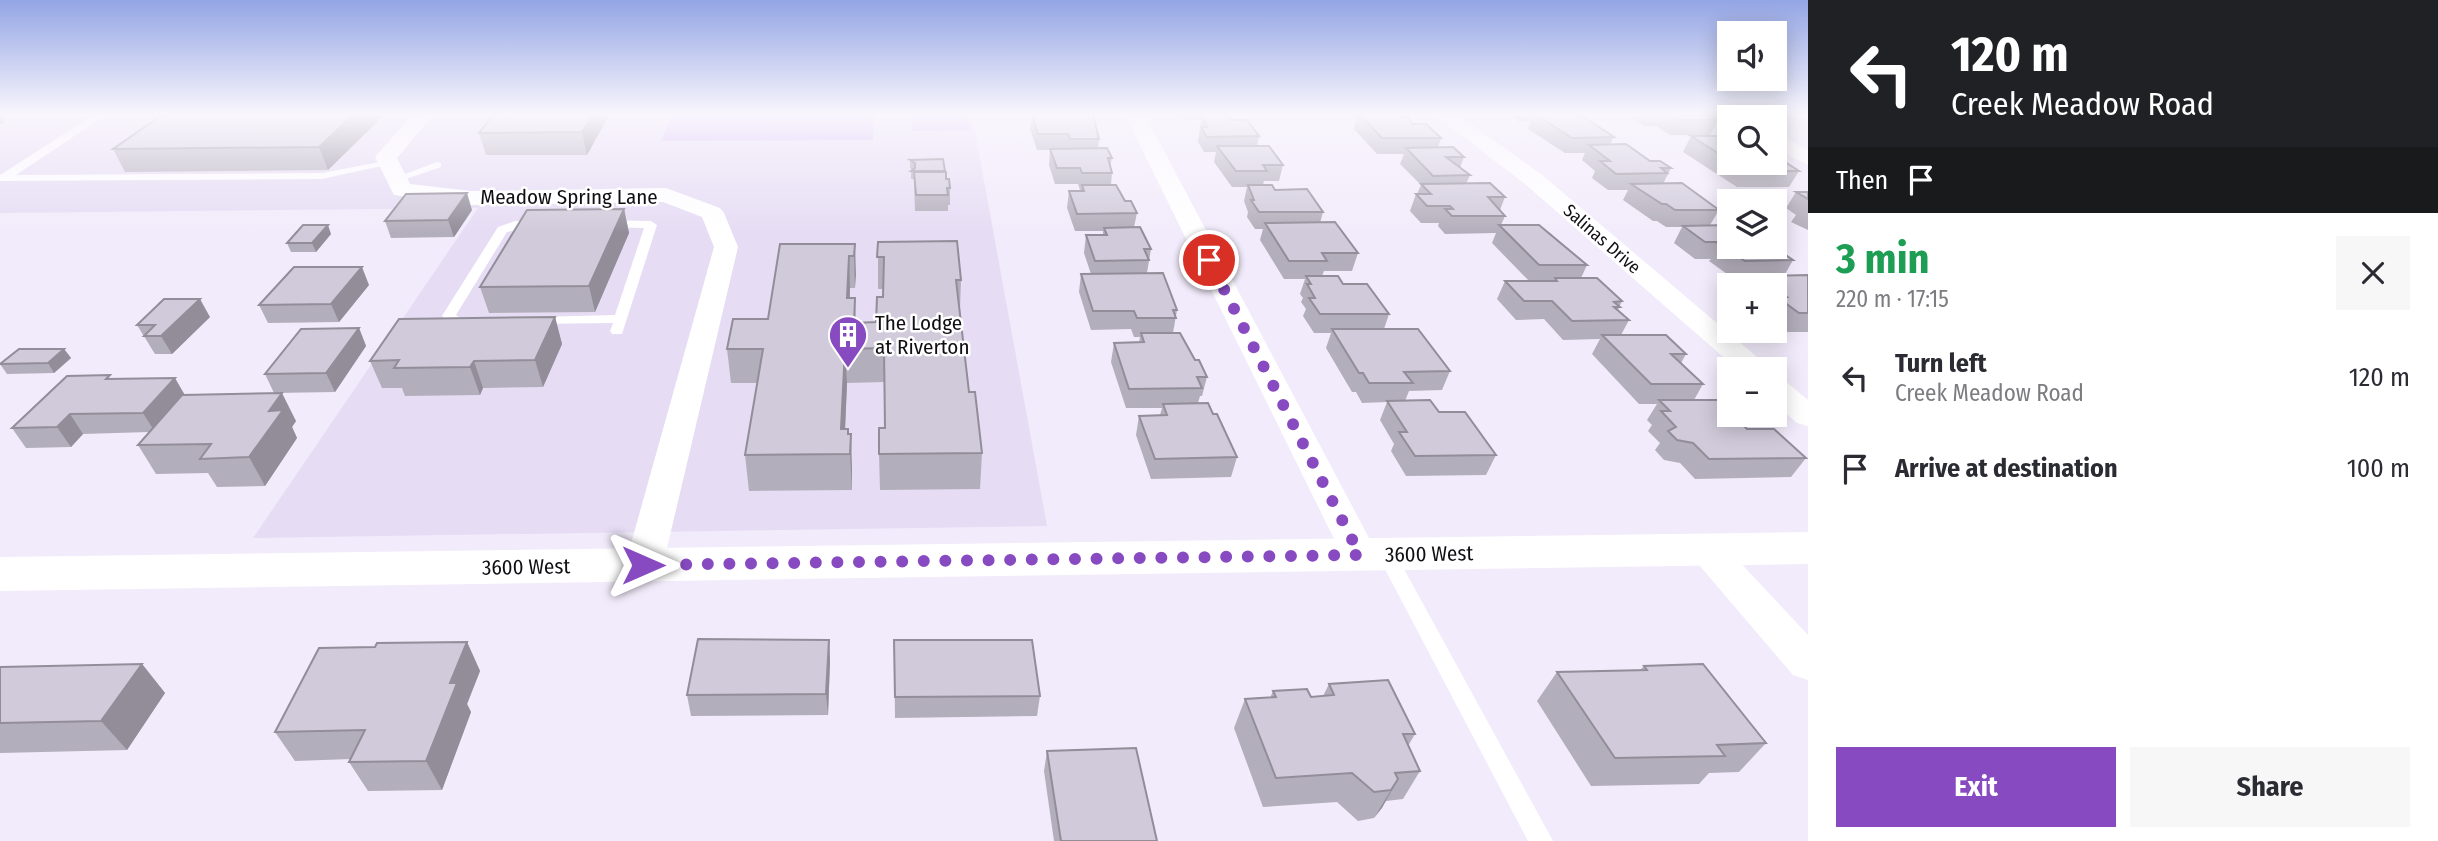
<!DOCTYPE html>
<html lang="en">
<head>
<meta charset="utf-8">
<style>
	body { margin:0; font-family:"Fira Sans Condensed",sans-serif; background:#f7f7f7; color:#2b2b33; height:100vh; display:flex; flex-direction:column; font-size:26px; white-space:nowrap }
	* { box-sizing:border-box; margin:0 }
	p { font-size:23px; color:#7c7c81 }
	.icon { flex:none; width:38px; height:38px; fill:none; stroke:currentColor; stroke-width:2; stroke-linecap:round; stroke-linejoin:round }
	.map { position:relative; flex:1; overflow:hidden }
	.sheet { display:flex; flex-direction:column; background:#fff; width:630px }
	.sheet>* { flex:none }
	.hud { background:#202124; color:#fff; overflow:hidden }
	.fabs { position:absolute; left:1717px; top:21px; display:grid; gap:14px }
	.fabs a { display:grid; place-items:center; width:70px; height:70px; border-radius:0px; background:#fff; box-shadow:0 4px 18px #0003; font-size:35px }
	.pin { position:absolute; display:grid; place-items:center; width:60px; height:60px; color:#fff; margin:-30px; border:4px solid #fff; border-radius:50%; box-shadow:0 2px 7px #0007 }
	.me { position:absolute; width:77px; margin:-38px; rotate:90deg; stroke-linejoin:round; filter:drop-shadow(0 0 5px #0008) }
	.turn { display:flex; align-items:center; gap:24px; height:147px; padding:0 28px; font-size:32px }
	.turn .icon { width:91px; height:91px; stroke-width:2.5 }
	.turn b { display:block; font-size:49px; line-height:60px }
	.then { display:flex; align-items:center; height:66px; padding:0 28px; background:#0003; gap:14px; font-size:26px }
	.round { display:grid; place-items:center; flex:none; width:74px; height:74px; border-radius:0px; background:#f7f7f7 }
	.headline { display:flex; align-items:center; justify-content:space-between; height:119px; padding:0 28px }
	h1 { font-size:42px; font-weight:700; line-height:52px; color:#1e9e55 }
	.cta { display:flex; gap:14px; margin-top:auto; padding:14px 28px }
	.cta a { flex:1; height:80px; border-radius:0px; background:#874ac0; color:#fff; font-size:28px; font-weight:700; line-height:80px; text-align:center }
	.cta a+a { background:#f7f7f7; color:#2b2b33 }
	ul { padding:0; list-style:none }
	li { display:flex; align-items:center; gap:21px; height:91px; padding:0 28px }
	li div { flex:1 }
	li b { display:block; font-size:26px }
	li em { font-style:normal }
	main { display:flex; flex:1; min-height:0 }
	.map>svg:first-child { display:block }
</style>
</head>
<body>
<main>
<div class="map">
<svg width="1808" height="841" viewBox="0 0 1808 841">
	<rect width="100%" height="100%" fill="#f2ebfb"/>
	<!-- built -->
	<polygon fill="#e6dcf4" points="0,115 972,115 1047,526 253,538 478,208 0,213"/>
	<!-- green -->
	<g fill="#d1b6f4">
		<polygon points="672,115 874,115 873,140 661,141"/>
		<polygon points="912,115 968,115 971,130 912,131"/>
	</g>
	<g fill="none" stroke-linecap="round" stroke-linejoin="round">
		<!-- lane -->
		<g fill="#fff" fill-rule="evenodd">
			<polygon points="94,115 106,115 16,175 322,173 390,160 395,163 322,179 0,181 0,175"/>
			<polygon points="437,162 441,163 441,167 397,182 392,179"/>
			<polygon points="605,220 651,221 657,225 622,334 612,334 610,331 613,323 531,324 529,321 531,318 536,317 615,315 644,228 601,227 601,221"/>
			<path d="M515 221H539L545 225C535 232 519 228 507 232L456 315 460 318H476L478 321 471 325H452L442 316 498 227Z"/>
			<polygon points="1386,547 1393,549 1553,841 1528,841 1377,554 1379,549"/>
		</g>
		<!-- street -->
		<g fill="#fff" fill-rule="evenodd">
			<polygon points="412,115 433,115 397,158 410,184 471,191 666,188 720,208 724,213 738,247 663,565 657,575 644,579 631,575 625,565 714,247 702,217 663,202 471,205 394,195 375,157"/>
			<polygon points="1125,115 1145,115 1378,555 1373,565 1360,569 1347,565 1342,555"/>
			<polygon points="1435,115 1458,115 1541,174 1764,363 1769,369 1737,369 1525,184"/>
			<polygon points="1737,115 1759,115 1760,117 1739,117"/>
			<polygon points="1774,132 1808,150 1808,165 1774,147"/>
			<polygon points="1774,378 1785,381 1808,400 1808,426 1797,423 1774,403"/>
			<polygon points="1707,537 1720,541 1808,635 1808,680 1793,675 1694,559 1689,550 1694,541"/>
		</g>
		<!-- secondary -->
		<polygon fill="#fff" fill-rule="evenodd" points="1808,532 1808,564 0,591 0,557"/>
	</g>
	<!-- wall -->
	<g fill="#b3aebb">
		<polygon points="162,115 384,115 328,170 125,172 113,149"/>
		<polygon points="609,115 587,155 486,155 479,133"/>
		<polygon points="1032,115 1093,115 1099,139 1098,148 1112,158 1110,167 1112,173 1111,185 1137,213 1134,227 1151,249 1147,273 1177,310 1173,333 1195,360 1207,377 1202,396 1200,396 1198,403 1213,414 1237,457 1231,477 1151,479 1136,435 1139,416 1160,415 1162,408 1126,408 1111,362 1114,343 1139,342 1140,337 1134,337 1131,329 1091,330 1079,292 1081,274 1091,274 1084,253 1086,235 1103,235 1103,231 1075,231 1067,208 1069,191 1081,191 1081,190 1080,190 1078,184 1055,184 1049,165 1050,150 1037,150 1030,129"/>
		<polygon points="1182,115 1228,115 1231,120 1259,136 1257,146 1283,165 1279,181 1264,181 1263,185 1323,212 1320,223 1358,253 1352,271 1324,271 1322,276 1343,284 1389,314 1384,329 1450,371 1442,390 1409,391 1405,401 1439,412 1496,455 1486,475 1406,476 1391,451 1394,444 1380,420 1387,402 1362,403 1356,392 1352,392 1326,348 1331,333 1314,333 1303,316 1306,309 1301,302 1303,298 1300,294 1305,279 1284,279 1260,240 1263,229 1255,229 1247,217 1248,212 1244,201 1247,187 1232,187 1214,162 1216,152 1204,152 1198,142 1201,120 1186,120"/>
		<polygon points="1351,115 1401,115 1412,124 1441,138 1438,147 1464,157 1460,168 1470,175 1466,184 1505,197 1500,210 1505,216 1501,225 1587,265 1581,278 1622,301 1618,310 1629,320 1621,335 1686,354 1681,363 1703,384 1694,400 1747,429 1806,458 1791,477 1695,479 1680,463 1664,460 1655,450 1660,443 1648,431 1652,425 1647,420 1657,404 1639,404 1592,354 1600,339 1563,340 1544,319 1516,320 1497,299 1505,281 1529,281 1492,243 1496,233 1445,234 1438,226 1439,223 1421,223 1410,211 1416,194 1417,194 1421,185 1400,164 1404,154 1377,154 1354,129 1356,120"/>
		<polygon points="1511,115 1581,115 1614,137 1610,144 1650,161 1671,168 1663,184 1719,210 1710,225 1793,260 1784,276 1808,275 1808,332 1787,332 1774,322 1774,285 1757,285 1762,278 1734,279 1709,261 1711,259 1695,259 1674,243 1682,227 1666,227 1657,221 1653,221 1623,200 1628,190 1608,190 1592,178 1595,171 1582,160 1585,153 1565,153 1528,129 1531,121 1519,122"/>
		<polygon points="1633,115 1712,115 1718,120 1710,135 1670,135 1656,126 1644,126 1632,118"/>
		<polygon points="1691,136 1729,136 1729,163 1774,163 1799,171 1789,187 1737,187 1683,152"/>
		<polygon points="943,159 945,172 950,188 950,205 948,205 948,211 915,211 914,179 911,179 911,171 912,170 910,168 910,160"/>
		<polygon points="1796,192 1808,192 1808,230 1791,222 1796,215 1786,208"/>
		<polygon points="624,209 629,233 595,312 489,313 480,287"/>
		<polygon points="472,210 454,237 391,238 385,221"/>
		<polygon points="331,234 316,252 291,252 287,243"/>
		<polygon points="878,242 961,280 960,309 969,392 982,453 980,489 880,490 879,454 885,428 885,382 847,383 845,429 849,434 852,470 852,490 749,491 745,455 757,383 731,383 727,349 768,319 855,244 855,288 850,288 850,298 855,298 856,323 876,322 883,297 883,289 878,289"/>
		<polygon points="369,285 339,322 268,323 259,305"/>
		<polygon points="210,317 172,354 155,354 137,325"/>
		<polygon points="555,317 562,344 543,387 483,388 480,395 405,396 402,388 382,388 370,361"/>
		<polygon points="359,328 366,346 335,392 274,393 265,374"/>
		<polygon points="64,349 71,358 54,373 7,374 0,364"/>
		<polygon points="113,379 296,421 292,427 297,438 265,486 217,487 208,473 156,474 138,445 149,432 83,434 71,447 26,448 12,428"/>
		<polygon points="829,640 830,661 828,715 691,716 687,695"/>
		<polygon points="894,640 1040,696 1037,716 895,718"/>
		<polygon points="467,642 480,671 467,704 471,712 442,790 368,791 349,762 351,759 295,761 275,732 375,647"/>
		<polygon points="142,664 165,693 127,750 0,753 0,667"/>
		<polygon points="1644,666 1766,743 1739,772 1709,773 1699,784 1591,786 1537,701 1557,672 1640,670"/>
		<polygon points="1329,684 1415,734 1408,746 1420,771 1403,799 1386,801 1374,818 1358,821 1337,802 1263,807 1234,728 1245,699 1270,698 1273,691 1311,697 1323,696"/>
		<polygon points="1047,751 1157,841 1054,841 1044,771"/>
	</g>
	<!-- shaded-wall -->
	<g fill="#928d99">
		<polygon points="0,115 1,115 5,122 0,124"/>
		<polygon points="353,115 384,115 328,170 319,147"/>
		<polygon points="593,115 609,115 587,155 582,132"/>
		<polygon points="467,193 472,210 454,237 448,220"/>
		<polygon points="624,209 629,233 595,312 589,286"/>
		<polygon points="328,225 331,234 316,252 312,243"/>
		<polygon points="855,244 856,275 855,288 854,256"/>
		<polygon points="849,256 850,288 848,331 847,298"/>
		<polygon points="362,267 369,285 339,322 331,304"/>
		<polygon points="200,299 210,317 172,354 161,336"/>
		<polygon points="555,317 562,344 543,387 535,360"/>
		<polygon points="359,328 366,346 335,392 326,373"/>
		<polygon points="64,349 71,358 54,373 48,363"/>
		<polygon points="845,349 847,383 844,454 841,429"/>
		<polygon points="474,361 483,388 480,395 470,367"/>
		<polygon points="175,378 186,397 155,432 143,413"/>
		<polygon points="282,393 296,421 292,427 297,438 265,486 249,457 269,411"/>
		<polygon points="70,414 83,434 71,447 57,427"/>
		<polygon points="851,434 852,470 852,490 850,454"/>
		<polygon points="829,640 830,661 828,715 826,694"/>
		<polygon points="467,642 480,671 467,704 471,712 442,790 426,761 450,683"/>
		<polygon points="142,664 165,693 127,750 101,721"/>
		<polygon points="1398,779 1382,808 1374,818 1391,790"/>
	</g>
	<!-- building -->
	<g fill="#d0cada" stroke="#928d99" stroke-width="2">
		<polygon points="162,115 353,115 319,147 113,149"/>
		<polygon points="493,115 593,115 582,132 479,133"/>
		<polygon points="1032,115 1093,115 1099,139 1070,139 1068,134 1038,134"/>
		<polygon points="1202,115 1228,115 1231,120 1247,120 1259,136 1207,137 1201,127 1207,127"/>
		<polygon points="1360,115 1401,115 1403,117 1408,117 1412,124 1426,124 1441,138 1382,138"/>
		<polygon points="1536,115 1581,115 1614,137 1572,138"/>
		<polygon points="1670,115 1711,115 1718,120 1678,120"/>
		<polygon points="1691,136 1729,136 1729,160"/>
		<polygon points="1626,144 1650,161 1660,161 1671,168 1661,168 1667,173 1616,174 1600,161 1610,161 1589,145"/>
		<polygon points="1217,146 1269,146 1283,165 1263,165 1267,171 1236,171"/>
		<polygon points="1453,147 1464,157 1446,157 1470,175 1433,176 1406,148"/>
		<polygon points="1107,148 1112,158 1108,158 1112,173 1082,173 1080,168 1057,168 1050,149"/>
		<polygon points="1774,155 1799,171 1747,171 1733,163 1774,163"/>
		<polygon points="943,159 945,171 911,171 915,168 915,163 910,160"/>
		<polygon points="914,172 946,172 946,179 949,179 950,188 947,188 948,195 916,195"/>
		<polygon points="1490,183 1505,197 1488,197 1505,216 1452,216 1445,209 1453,209 1450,206 1427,206 1416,194 1431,194 1421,184"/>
		<polygon points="1682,183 1719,210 1675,210 1666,204 1662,204 1631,184"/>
		<polygon points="1082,185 1116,185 1125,201 1131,201 1137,213 1077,214 1069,191 1084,191"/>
		<polygon points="1248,185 1272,185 1275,190 1307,189 1323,212 1259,212 1251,200 1254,200"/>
		<polygon points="1796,192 1808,192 1808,199"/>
		<polygon points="467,193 448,220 385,221 406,194"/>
		<polygon points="624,209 589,286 480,287 527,210"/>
		<polygon points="1335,222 1358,253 1322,253 1327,261 1289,261 1265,223"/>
		<polygon points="303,225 328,225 312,243 287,243"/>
		<polygon points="1499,225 1539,225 1587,265 1539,265"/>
		<polygon points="1729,225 1729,247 1774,247 1793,260 1745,261 1719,244 1724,244 1721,242 1705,242 1683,226"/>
		<polygon points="1140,227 1151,249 1144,249 1149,260 1095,261 1086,235 1107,235 1104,228"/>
		<polygon points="957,241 961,280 956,280 969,392 975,392 982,453 879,454 879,428 885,428 884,348 845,349 841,429 848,429 848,434 851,434 850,454 745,455 763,349 727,349 733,319 768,319 780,244 855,244 854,256 849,256 847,298 855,298 854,323 876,322 877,297 883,297 884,257 877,257 878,242"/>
		<polygon points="294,267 362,267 331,304 259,305"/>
		<polygon points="1163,273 1177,310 1173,310 1176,318 1137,318 1134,311 1093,311 1081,274"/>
		<polygon points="1808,275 1808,313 1799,313 1777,297 1787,297 1763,276"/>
		<polygon points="1306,276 1338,276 1343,284 1367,284 1389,314 1320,314 1309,298 1315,298 1307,284 1311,284"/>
		<polygon points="1555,278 1597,278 1622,301 1614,302 1620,307 1614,307 1629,320 1572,321 1552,301 1524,301 1505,281 1557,281"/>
		<polygon points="164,299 200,299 161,336 144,336 155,325 137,325"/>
		<polygon points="555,317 535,360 474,361 470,367 394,368 399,360 370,361 399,319"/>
		<polygon points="359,328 326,373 265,374 301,329"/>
		<polygon points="1332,329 1418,329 1450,371 1404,372 1413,383 1369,383 1363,373 1359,373"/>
		<polygon points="1141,333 1180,333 1195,360 1199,360 1207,377 1197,377 1202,388 1129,389 1114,343 1144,342"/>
		<polygon points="1602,335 1666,335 1686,354 1671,354 1703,384 1651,384"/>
		<polygon points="19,349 64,349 48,363 0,364"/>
		<polygon points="110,375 106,379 175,378 143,413 70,414 57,427 12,428 67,376"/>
		<polygon points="282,393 269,411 283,410 249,457 200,459 211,444 138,445 182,395"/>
		<polygon points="1430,400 1439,412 1465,412 1496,455 1415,456 1399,432 1407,432 1387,401"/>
		<polygon points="1659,400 1720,400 1729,409 1729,415 1734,415 1747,429 1774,429 1806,458 1709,459 1693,443 1677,440 1668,431 1676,427 1661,411 1670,411"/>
		<polygon points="1208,403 1213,414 1217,414 1237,457 1155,459 1139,416 1167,415 1163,404"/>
		<polygon points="698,639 829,640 826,694 687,695"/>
		<polygon points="894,640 1032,640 1040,696 895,697"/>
		<polygon points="467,642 450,683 457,683 426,761 349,762 365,730 275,732 319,648 375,647 377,643"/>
		<polygon points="142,664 101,721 0,723 0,667"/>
		<polygon points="1703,664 1766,743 1717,745 1725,756 1615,758 1557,672 1647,670 1644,666"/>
		<polygon points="1388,680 1415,734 1403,734 1420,771 1395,773 1398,779 1391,790 1374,792 1352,773 1276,778 1245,699 1276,697 1273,691 1307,689 1311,697 1334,695 1329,684"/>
		<polygon points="1136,748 1157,841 1061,841 1047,751"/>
	</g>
	<!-- sky -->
	<linearGradient id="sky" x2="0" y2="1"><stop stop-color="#93a5e4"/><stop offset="0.49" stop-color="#f9f6fd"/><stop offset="1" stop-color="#f9f6fd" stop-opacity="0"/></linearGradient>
	<rect width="1808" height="233" fill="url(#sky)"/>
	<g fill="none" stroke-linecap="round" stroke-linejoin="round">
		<!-- route -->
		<polyline stroke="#874ac0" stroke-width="12" stroke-dasharray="0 21.6" points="643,565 1360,555 1209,260"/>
	</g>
	<!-- icons -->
	<defs>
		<g id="building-pin" transform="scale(2.0125)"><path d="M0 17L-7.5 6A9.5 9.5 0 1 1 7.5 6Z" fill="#874ac0" stroke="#fff"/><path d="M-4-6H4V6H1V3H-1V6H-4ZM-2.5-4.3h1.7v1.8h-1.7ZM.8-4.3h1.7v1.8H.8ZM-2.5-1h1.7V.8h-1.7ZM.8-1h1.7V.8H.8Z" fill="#fff"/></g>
	</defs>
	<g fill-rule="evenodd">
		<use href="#building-pin" x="848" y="335"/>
	</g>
	<g text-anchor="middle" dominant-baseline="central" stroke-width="5" stroke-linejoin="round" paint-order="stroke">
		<!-- far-street labels -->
		<g font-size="18" fill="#100e13" stroke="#fff">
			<text transform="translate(1602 239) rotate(41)">Salinas Drive</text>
		</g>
		<!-- street labels -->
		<g font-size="21" fill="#100e13" stroke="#fff">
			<text x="569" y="197">Meadow Spring Lane</text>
			<text transform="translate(1429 554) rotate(-1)">3600 West</text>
			<text transform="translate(526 567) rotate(-1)">3600 West</text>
		</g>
		<!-- poi labels -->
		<g font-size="21" fill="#100e13" stroke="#fff" text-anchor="start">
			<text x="875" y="323">The Lodge<tspan x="875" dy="24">at Riverton</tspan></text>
		</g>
	</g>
</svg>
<div class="fabs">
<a><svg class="icon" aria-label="sound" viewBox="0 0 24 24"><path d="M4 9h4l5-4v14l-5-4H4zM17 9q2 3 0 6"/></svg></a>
<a><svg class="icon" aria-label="search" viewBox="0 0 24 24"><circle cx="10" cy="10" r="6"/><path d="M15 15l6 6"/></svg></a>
<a><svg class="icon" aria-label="layers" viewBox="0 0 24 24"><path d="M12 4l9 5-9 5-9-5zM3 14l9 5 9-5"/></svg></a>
<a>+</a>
<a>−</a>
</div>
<div class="pin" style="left:1209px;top:260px;background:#d93025"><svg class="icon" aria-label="arrive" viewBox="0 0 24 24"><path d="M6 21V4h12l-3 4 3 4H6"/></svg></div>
<svg class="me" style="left:643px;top:565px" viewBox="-20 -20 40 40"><path d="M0-17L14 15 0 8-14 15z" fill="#874ac0" stroke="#fff" stroke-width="4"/></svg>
</div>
<section class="sheet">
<div class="hud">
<div class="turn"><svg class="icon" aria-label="left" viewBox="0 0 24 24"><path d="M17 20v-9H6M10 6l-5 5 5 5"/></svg><div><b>120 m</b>Creek Meadow Road</div></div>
<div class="then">Then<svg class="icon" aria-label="arrive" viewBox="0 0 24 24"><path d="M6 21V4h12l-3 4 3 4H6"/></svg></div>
</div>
<div class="headline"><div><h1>3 min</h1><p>220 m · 17:15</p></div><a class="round"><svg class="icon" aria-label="close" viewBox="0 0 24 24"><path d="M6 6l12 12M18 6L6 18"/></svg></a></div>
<ul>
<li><svg class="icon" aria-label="left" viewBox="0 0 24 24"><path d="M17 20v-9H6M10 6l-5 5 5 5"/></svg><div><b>Turn left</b><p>Creek Meadow Road</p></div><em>120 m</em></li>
<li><svg class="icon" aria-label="arrive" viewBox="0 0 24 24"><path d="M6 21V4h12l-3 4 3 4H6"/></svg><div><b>Arrive at destination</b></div><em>100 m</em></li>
</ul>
<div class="cta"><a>Exit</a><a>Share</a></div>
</section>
</main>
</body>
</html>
